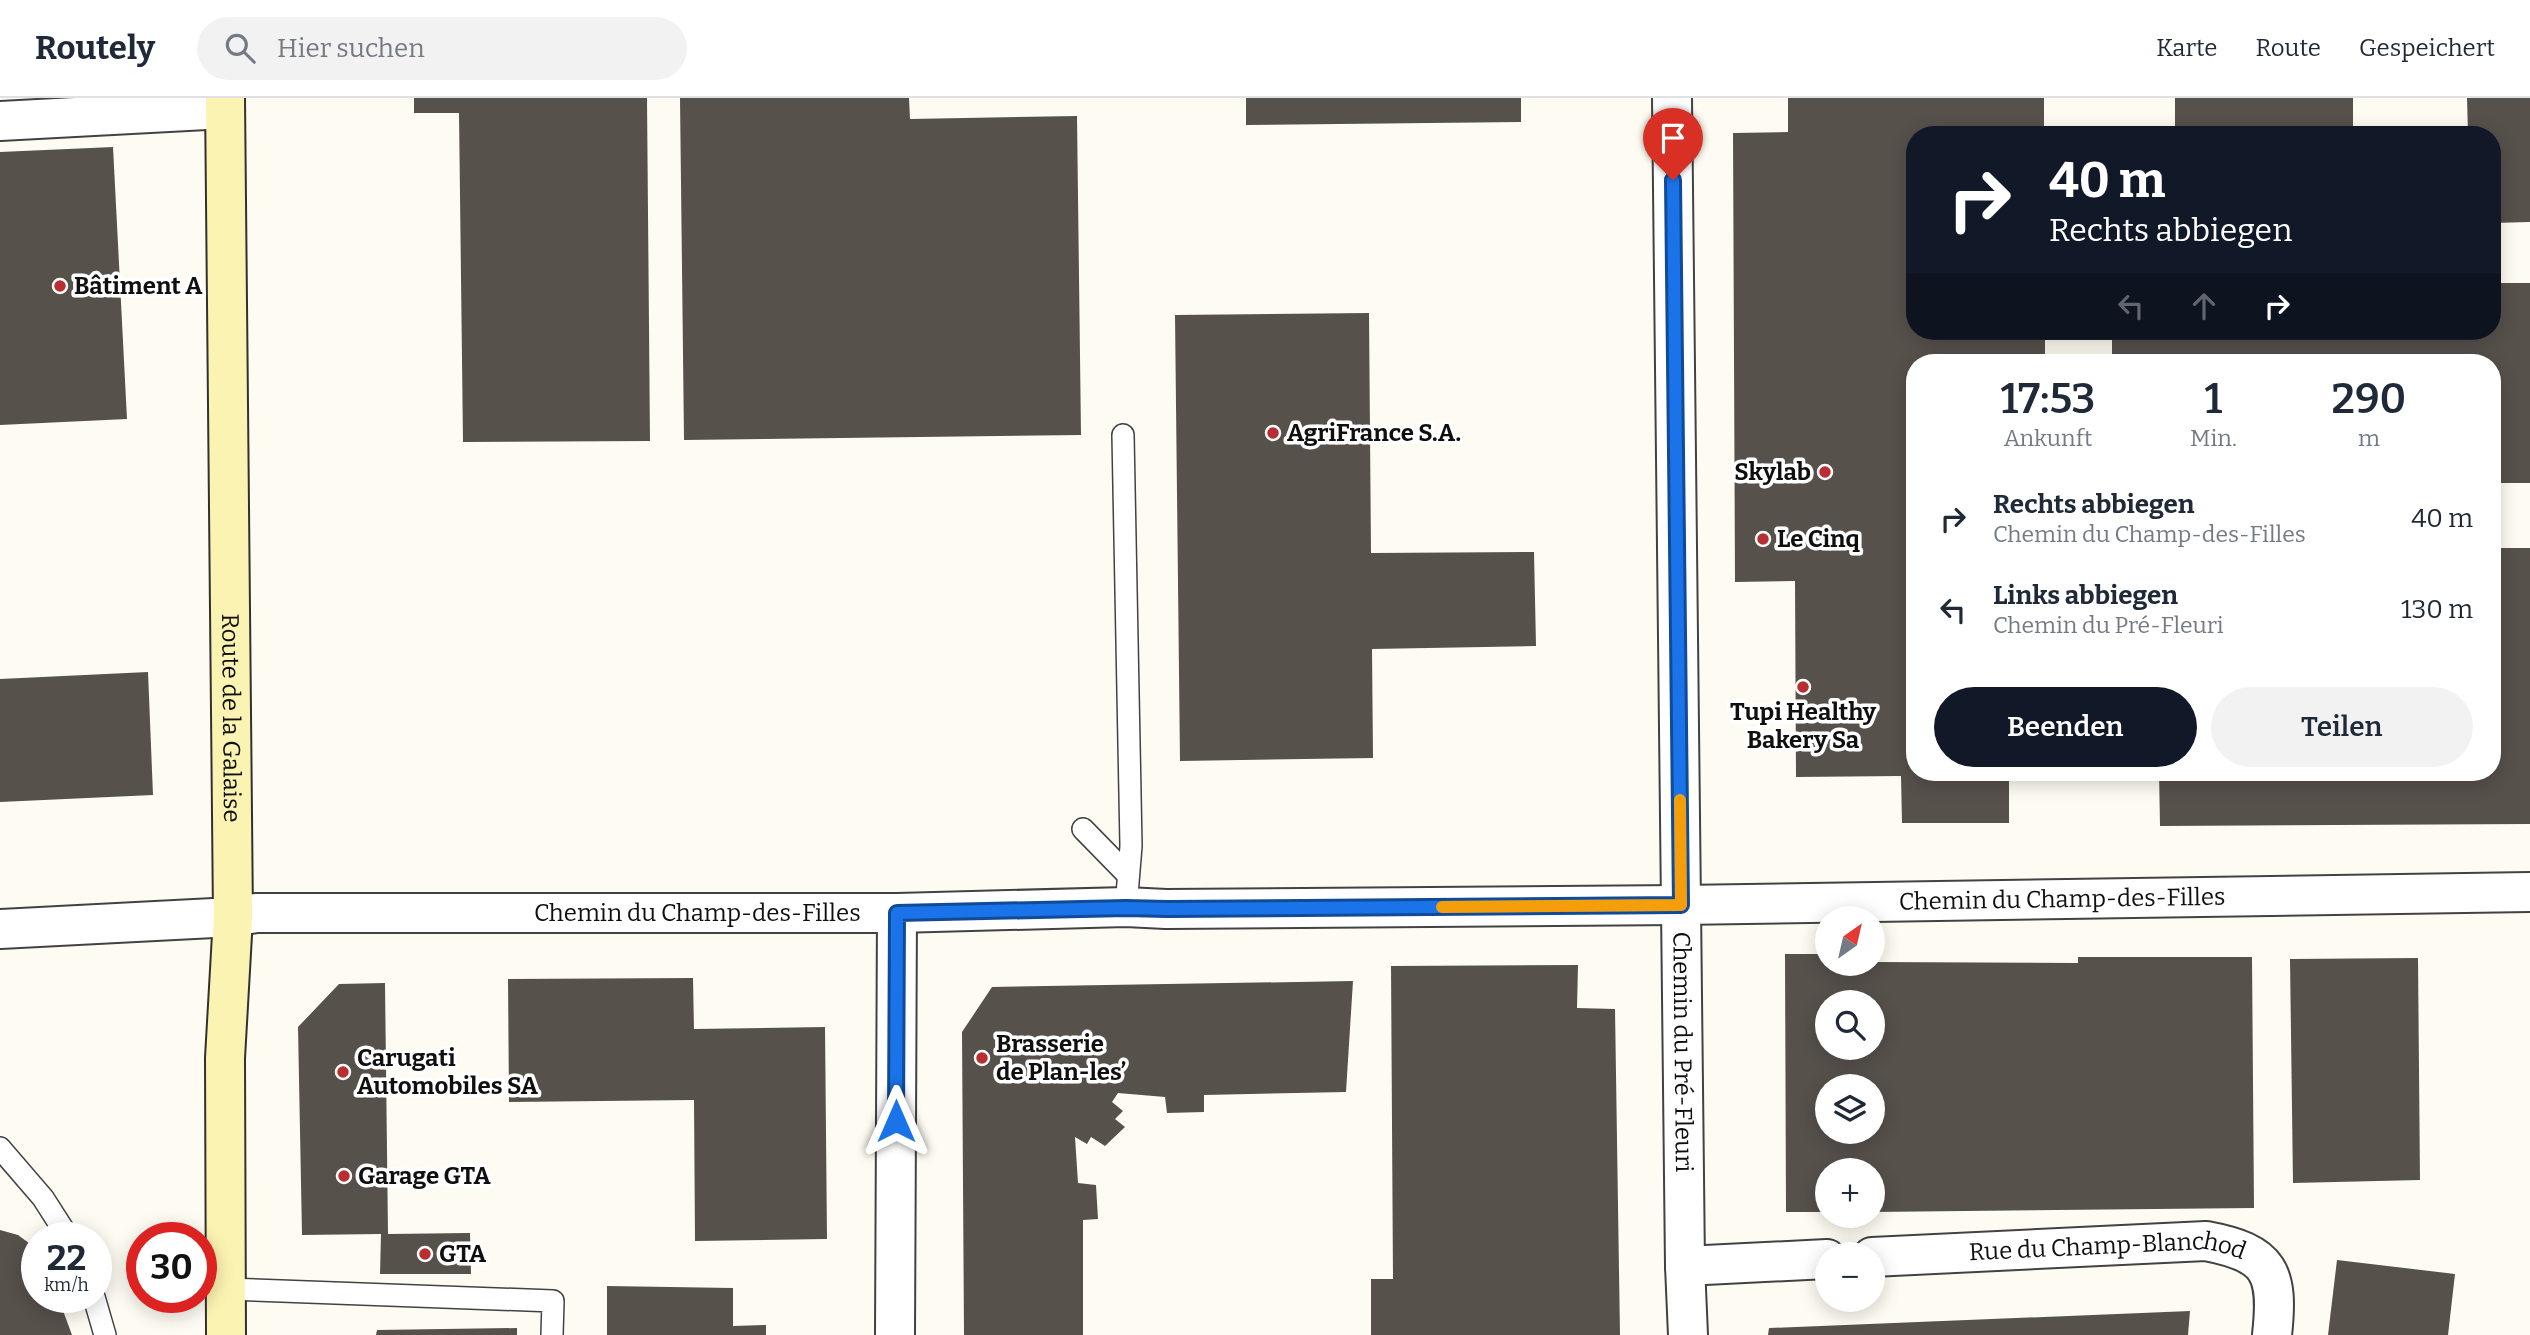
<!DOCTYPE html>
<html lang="de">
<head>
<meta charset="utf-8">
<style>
	body { margin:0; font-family:Bitter,serif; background:#f2f2f3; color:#1f2937; height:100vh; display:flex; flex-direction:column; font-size:26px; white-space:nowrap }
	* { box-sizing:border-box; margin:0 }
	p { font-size:23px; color:#747a83 }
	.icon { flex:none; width:38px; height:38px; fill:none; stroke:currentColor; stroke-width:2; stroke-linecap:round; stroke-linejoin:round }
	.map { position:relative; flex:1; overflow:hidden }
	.details { position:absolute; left:1906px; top:256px; width:595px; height:427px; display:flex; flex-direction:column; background:#fff; border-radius:28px; box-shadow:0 4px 18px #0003 }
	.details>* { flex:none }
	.banner { position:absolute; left:1906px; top:28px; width:595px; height:214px; border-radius:28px; box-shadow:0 4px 18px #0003; background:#111827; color:#fff; overflow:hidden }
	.needle { width:46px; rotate:34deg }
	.tools { position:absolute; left:1815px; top:808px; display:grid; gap:14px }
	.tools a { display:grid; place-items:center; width:70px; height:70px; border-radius:50%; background:#fff; box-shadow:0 4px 18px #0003; font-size:35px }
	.speed { position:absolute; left:21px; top:1124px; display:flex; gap:14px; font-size:35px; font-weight:700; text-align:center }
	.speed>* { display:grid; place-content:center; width:91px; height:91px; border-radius:50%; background:#fff; box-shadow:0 4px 18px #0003; line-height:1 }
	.speed small { font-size:18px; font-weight:400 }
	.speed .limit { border:10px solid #d22; background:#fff; color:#111 }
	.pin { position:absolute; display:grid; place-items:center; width:60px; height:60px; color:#fff; margin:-72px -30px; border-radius:50% 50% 50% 0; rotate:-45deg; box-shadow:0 0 7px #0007 }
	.pin .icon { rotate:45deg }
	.me { position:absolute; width:77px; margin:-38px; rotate:0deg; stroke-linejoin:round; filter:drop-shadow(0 0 5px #0008) }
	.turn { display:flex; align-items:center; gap:24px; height:147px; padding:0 28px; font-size:32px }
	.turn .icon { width:91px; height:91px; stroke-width:2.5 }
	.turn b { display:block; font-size:49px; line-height:60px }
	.lanes { display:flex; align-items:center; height:66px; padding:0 28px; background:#0003; justify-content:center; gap:35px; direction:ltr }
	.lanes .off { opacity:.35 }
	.eta { display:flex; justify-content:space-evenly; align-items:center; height:119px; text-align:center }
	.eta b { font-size:42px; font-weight:600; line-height:49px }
	.button { display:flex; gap:14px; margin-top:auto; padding:14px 28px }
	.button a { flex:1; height:80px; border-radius:42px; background:#111827; color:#fff; font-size:28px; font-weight:600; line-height:80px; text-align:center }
	.button a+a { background:#f2f2f3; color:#1f2937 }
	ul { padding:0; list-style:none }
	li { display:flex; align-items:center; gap:21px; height:91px; padding:0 28px }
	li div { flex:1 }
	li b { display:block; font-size:26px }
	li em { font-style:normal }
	header { display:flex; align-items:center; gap:42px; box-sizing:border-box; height:98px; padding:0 35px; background:#fff; border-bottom:2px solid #e0e1e3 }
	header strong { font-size:33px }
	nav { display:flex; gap:38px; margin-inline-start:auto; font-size:24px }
	.search { width:490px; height:63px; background:#f2f2f3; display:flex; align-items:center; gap:18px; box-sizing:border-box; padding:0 24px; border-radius:38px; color:#747a83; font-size:26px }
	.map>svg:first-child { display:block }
</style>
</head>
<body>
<header>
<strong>Routely</strong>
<div class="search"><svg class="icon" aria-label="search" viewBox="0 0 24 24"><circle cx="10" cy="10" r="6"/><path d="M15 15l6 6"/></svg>Hier suchen</div>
<nav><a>Karte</a><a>Route</a><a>Gespeichert</a></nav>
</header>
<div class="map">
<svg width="2530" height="1237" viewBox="0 0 2530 1237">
	<rect width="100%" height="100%" fill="#fefcf2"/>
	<!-- building -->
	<g fill="#57514c" fill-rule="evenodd">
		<polygon points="414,0 647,0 650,343 463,344 459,15 414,15"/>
		<polygon points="680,0 909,0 910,21 1077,18 1081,337 684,342"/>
		<polygon points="1246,0 1521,0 1521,24 1246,27"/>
		<polygon points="1788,0 2044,0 2044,37 1914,37 1914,233 2045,233 2045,264 1914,264 1914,674 2009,674 2009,725 1902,725 1901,678 1796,679 1795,483 1735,484 1733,35 1788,34"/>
		<rect x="2175" y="0" width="178" height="37"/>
		<polygon points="2467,0 2530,0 2530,124 2492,125 2492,37 2468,37"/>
		<polygon points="113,49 127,321 0,327 0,54"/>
		<polygon points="2492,185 2530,185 2530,385 2492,385 2492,264 2112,264 2112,233 2492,233"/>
		<polygon points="1369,215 1371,455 1534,454 1536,548 1372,551 1373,660 1180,663 1175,217"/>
		<polygon points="2492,450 2530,450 2530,726 2160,728 2159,674 2492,674"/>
		<polygon points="148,574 153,697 0,704 0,581"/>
		<path d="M1785 856H1827V866H1872V864L2078 865V859H2252L2254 1110 1872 1114V1073H1827V1114H1786ZM1827 905H1872V950H1827ZM1827 989H1872V1034H1827Z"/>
		<polygon points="2418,860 2420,1082 2293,1085 2290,861"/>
		<polygon points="1578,867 1577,910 1615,911 1620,1237 1371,1237 1371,1181 1393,1181 1391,868"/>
		<polygon points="693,880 694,931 825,929 827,1141 695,1143 694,1002 509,1004 508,881"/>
		<polygon points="1353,883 1346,994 1204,997 1204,1014 1167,1015 1165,999 1118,995 1112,1004 1123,1013 1115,1021 1125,1029 1105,1048 1091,1039 1087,1046 1075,1039 1078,1085 1096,1087 1098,1121 1083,1122 1083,1237 964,1237 962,934 992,889"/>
		<polygon points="385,885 388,1136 470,1135 471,1176 380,1176 381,1136 302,1137 298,929 339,886"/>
		<polygon points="0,1132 18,1137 33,1148 37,1155 37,1199 58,1199 72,1237 0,1237"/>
		<polygon points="2337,1162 2455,1176 2448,1237 2328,1237"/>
		<polygon points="607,1188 733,1190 733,1228 766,1227 766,1237 607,1237"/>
		<polygon points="2190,1213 2188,1237 1768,1237 1769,1230"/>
		<polygon points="517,1230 517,1237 376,1237 377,1232"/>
	</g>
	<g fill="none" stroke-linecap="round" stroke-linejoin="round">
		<!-- lane casing -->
		<g stroke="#424242" stroke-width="24">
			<g id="lane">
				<polyline points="1123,337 1131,748 1126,809"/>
				<polyline points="1083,731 1127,776"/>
				<polyline points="0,1050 43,1100 68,1139"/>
				<polyline points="226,1191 553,1203 552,1237"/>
				<polyline points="94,1199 105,1237"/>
			</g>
		</g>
		<!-- street casing -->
		<g stroke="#424242" stroke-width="42">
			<g id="street">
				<path id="s1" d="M1672 0 1685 1168 1688 1237"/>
				<polyline points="0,23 225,11"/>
				<path id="s2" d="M0 831 233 819 256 815H897L1126 809 1166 811 1680 807 2530 794"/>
				<path id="s3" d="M1872 1159 2206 1143C2270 1155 2279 1174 2272 1237"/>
				<polyline points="1685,1168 1827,1161"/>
				<polyline points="895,1237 897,815"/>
			</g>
		</g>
		<!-- secondary casing -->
		<g stroke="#313131" stroke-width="42">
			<g id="secondary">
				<path id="s4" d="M225 0 233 819 225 960 226 1237"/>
			</g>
		</g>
		<!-- lane -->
		<use href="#lane" stroke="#fff" stroke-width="21"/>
		<!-- street -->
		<use href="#street" stroke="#fff" stroke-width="38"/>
		<!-- secondary -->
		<use href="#secondary" stroke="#faf3b1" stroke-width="38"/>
	</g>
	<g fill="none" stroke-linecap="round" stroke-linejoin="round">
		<!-- route casing -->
		<g stroke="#114b97" stroke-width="18">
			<polyline id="route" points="896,1023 897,815 1126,810 1167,811 1681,807 1673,82"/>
		</g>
		<!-- route -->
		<use href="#route" stroke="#1a73e8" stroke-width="12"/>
		<!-- slow -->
		<polyline stroke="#f59e0b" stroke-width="12" points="1442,809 1681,807 1680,702"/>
	</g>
	<!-- markers -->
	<g fill="#b72f33" stroke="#fff" stroke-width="2.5">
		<circle cx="60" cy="188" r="7"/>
		<circle cx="1273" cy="335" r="7"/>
		<circle cx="1825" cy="374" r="7"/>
		<circle cx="1763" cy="441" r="7"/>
		<circle cx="1803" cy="589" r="7"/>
		<circle cx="982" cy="960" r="7"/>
		<circle cx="343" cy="974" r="7"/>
		<circle cx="344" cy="1078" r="7"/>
		<circle cx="425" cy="1156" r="7"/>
	</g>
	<g text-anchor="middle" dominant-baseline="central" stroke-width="7" stroke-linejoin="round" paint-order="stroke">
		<!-- poi labels -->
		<g font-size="24" font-weight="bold" fill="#0f0f0f" stroke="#fff" text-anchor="start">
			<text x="74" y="188">Bâtiment A</text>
			<text x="1287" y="335">AgriFrance S.A.</text>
			<text x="1811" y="374" text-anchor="end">Skylab</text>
			<text x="1777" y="441">Le Cinq</text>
			<text x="1803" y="614" text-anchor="middle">Tupi Healthy<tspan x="1803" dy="28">Bakery Sa</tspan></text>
			<text x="996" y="946">Brasserie<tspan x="996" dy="28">de Plan-les’</tspan></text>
			<text x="357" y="960">Carugati<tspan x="357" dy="28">Automobiles SA</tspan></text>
			<text x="358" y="1078">Garage GTA</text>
			<text x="439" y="1156">GTA</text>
		</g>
		<!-- street labels -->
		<g font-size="24" fill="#0f0f0f" stroke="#fff">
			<text stroke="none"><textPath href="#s4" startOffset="620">Route de la Galaise</textPath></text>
			<text stroke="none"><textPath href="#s2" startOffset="2063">Chemin du Champ-des-Filles</textPath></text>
			<text stroke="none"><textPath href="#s2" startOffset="698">Chemin du Champ-des-Filles</textPath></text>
			<text stroke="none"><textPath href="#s1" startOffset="954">Chemin du Pré-Fleuri</textPath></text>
			<text stroke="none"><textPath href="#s3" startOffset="236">Rue du Champ-Blanchod</textPath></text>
		</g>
	</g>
</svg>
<div class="tools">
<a><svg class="needle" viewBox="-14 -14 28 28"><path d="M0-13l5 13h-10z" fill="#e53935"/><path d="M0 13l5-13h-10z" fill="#747a83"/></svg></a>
<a><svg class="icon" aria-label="search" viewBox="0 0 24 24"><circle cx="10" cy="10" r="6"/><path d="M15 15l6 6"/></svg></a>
<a><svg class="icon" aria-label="layers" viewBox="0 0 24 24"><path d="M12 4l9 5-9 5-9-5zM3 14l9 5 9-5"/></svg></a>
<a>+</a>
<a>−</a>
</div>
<div class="speed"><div>22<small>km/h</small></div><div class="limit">30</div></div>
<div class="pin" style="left:1673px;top:82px;background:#d93025"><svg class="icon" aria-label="arrive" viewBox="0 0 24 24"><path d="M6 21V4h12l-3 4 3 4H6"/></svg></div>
<svg class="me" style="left:896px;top:1023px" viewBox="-20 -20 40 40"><path d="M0-17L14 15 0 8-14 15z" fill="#1a73e8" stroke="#fff" stroke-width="4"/></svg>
<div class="banner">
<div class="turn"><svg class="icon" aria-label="right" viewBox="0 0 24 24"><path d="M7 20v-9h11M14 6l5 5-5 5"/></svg><div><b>40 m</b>Rechts abbiegen</div></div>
<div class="lanes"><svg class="icon off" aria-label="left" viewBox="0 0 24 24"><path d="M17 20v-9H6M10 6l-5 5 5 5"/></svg><svg class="icon off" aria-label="ahead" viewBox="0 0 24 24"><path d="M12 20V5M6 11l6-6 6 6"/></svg><svg class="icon" aria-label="right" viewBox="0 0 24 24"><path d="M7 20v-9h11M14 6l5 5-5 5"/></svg></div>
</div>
<section class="details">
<div class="eta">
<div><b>17:53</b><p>Ankunft</p></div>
<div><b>1</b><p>Min.</p></div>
<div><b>290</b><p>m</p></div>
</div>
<ul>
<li><svg class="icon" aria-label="right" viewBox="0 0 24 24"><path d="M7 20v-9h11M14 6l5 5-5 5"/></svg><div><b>Rechts abbiegen</b><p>Chemin du Champ-des-Filles</p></div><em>40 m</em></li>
<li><svg class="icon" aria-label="left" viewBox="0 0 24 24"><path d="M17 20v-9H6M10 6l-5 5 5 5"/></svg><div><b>Links abbiegen</b><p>Chemin du Pré-Fleuri</p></div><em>130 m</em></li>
</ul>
<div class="button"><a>Beenden</a><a>Teilen</a></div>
</section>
</div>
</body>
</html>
